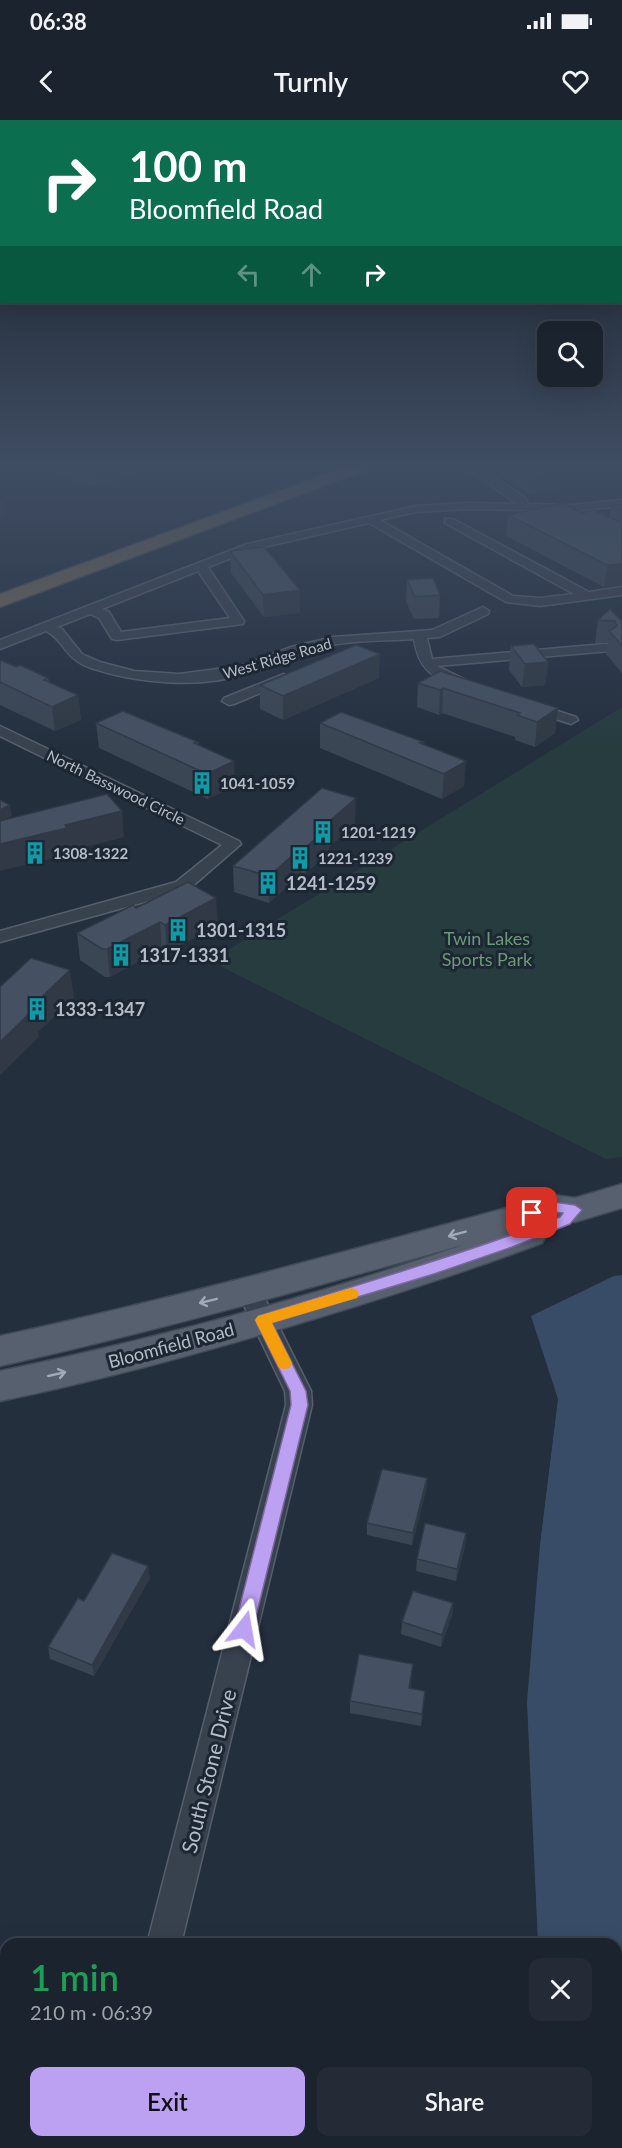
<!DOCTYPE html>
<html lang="en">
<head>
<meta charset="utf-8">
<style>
	body { margin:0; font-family:Lato,sans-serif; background:#242b36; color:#f1f3f6; height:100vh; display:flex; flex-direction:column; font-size:22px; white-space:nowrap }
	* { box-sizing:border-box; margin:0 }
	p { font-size:20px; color:#a0a4aa }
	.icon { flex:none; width:33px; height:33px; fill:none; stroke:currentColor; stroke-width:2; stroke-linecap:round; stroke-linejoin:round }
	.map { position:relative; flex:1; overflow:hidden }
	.side { position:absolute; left:0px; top:1818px; width:622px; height:210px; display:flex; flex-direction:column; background:#1b232e; border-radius:18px 18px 0 0; box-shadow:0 6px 24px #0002,0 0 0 2px #39404a }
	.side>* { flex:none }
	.guide { position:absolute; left:0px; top:0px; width:622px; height:183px; box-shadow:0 6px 24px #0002,0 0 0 2px #39404a; background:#0b6e4f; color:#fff; overflow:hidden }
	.fabs { position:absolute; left:537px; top:201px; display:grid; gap:12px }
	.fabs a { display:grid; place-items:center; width:66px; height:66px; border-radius:12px; background:#1b232e; box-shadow:0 6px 24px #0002,0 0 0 2px #39404a; font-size:30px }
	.pin { position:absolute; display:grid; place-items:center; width:51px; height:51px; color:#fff; margin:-26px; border-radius:12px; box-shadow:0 3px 9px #0006 }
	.me { position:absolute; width:66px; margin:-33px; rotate:14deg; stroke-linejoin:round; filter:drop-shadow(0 0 4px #0008) }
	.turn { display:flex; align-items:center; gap:21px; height:126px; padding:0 30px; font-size:27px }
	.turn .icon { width:78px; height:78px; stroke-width:2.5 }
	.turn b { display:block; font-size:42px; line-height:51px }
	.lanes { display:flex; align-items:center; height:57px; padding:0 30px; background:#0003; justify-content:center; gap:30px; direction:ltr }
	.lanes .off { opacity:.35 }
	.round { display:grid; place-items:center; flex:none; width:63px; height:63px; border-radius:12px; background:#242b36 }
	.head { display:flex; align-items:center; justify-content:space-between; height:102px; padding:0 30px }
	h1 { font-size:36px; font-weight:600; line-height:45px; color:#1e9e55 }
	.action { display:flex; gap:12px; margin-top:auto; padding:12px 30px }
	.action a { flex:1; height:69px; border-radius:12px; background:#bca0f2; color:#111; font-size:24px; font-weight:600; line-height:69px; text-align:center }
	.action a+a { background:#242b36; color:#f1f3f6 }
	.status { display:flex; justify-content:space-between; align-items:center; height:42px; padding:0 30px; background:#1b232e; direction:ltr }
	.status svg { height:16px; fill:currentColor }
	header { display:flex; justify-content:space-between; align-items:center; height:78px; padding:0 30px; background:#1b232e; font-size:27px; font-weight:600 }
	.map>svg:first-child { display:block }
</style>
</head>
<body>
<div class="status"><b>06:38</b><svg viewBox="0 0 49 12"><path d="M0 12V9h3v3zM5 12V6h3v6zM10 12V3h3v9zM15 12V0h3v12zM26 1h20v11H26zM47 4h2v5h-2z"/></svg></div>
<header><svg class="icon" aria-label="back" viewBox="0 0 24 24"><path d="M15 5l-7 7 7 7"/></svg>Turnly<svg class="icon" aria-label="heart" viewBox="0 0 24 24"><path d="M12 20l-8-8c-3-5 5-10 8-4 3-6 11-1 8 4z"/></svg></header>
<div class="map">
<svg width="622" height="2028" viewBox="0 0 622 2028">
	<rect width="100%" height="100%" fill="#242f3e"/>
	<!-- green -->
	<polygon fill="#263c3f" points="622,587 622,1037 606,1039 210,841"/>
	<!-- water -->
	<polygon fill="#394c67" points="622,1155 622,2000 616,1999 616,1824 538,1824 527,1582 540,1425 558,1279 531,1196 614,1156"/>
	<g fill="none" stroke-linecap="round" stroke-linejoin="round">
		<!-- street casing -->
		<g stroke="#565f6c" stroke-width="3">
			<g id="street">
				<path d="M468 345H476L524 377 529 384 572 385 622 380V386L572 391 467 389 416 392 380 400 513 476 540 478 574 474 445 403V399H453L589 472 622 467V475L540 486 506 482 369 403 255 429 208 447 244 501 243 504 117 520 112 519 99 498 90 494 57 507 62 509 82 534 100 542 134 551 179 554 241 546 291 527 333 517 432 510 483 487 489 491 488 494 440 517 427 518 432 539 605 524 610 525 612 528 610 531 437 546 466 560 468 563 461 567C433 560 418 548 414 519 387 521 358 520 332 525 302 531 277 544 249 553 200 569 139 564 91 548 64 539 65 521 46 511L0 529V520L247 424 416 386 467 383 517 384 468 349ZM198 451 230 498 121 512 109 492 102 489Z"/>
				<polygon points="284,554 291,558 289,561 234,584 229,585 222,581 224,578"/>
				<polygon points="530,582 576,597 578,600 571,604 525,589 523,586"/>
				<polygon points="0,606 239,721 241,724 188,770 0,822 0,811 176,762 222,725 0,616"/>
				<polygon points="249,1162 257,1165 261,1171 311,1271 312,1285 181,1824 147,1824 286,1285 285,1271 237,1171 241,1165"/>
			</g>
		</g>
		<!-- primary casing -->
		<g stroke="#414a57" stroke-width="3">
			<path id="primary" d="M622 1064V1088L575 1102 554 1099 537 1104 542 1105 547 1114 542 1123C468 1151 393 1175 317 1198 212 1230 107 1259 0 1281V1251C156 1219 312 1177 463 1125 309 1168 156 1211 0 1246V1216C186 1176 370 1125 554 1075L575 1078Z"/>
		</g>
		<!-- highway casing -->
		<g stroke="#434c59" stroke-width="3">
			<polygon id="highway" points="350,345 373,345 371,348 0,487 0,474"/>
		</g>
		<!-- street -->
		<use href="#street" fill="#38414e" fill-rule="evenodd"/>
		<!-- primary -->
		<use href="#primary" fill="#56606e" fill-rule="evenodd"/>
		<!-- highway -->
		<use href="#highway" fill="#746855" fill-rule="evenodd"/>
	</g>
	<!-- wall -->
	<g fill="#3b4654">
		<polygon points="33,345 144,345 144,350 95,367 33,346"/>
		<polygon points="483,345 551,345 561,351 559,371 532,375"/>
		<polygon points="622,384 622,465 604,467 506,416 508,395 582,393 609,397 611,386"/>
		<polygon points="230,431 300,493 264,497 231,453"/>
		<polygon points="407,460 440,475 439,498 414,499 406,482"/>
		<polygon points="598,500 622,501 622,553 606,534 608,523 595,523"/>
		<polygon points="511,526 548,542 545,565 522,567 509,550"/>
		<polygon points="0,540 16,547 48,558 49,562 78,575 81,600 55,611 0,585"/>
		<polygon points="379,558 283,600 260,589 260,565"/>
		<polygon points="418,563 558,588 555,613 535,627 515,620 515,617 442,593 439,595 417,587"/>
		<polygon points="96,603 198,622 198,624 235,666 208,679 99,628"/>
		<polygon points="320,603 424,622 423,624 464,666 442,679 320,628"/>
		<polygon points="355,704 329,727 329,732 305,754 302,753 269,783 234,772 233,746"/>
		<polygon points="136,788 218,806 167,832 162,829 110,857 105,857 80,840 77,813"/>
		<polygon points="427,1358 426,1370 412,1425 367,1415 367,1403"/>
		<polygon points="466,1413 465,1426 456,1461 416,1451 417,1439"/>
		<polygon points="150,1458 94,1556 50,1539 48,1527 84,1481"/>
		<polygon points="453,1483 452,1495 441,1527 401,1514 402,1502"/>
		<polygon points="413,1544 410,1569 425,1571 421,1606 350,1593 350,1581"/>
	</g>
	<!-- shaded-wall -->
	<g fill="#303945">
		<polygon points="115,345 144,345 144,350 95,367 94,352"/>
		<polygon points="561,351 559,371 532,375 534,355"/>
		<polygon points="3,381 5,397 0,398 0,382"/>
		<polygon points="622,444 622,465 604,467 607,445"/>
		<polygon points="300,470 300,493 264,497 263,475"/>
		<polygon points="380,534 379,558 283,600 283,576"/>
		<polygon points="548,542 545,565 522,567 525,544"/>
		<polygon points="443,568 442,593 439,595 440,570"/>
		<polygon points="78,575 81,600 55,611 52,587"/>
		<polygon points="558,588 555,613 535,627 537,602"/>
		<polygon points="234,641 235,666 208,679 207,654"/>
		<polygon points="466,641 464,666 442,679 444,654"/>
		<polygon points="356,678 355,704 329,727 329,732 305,754 305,728 325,705"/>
		<polygon points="10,685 12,696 0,702 0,690"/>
		<polygon points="122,691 124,717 70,731 70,734 0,751 0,724 65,705"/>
		<polygon points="302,727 302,753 269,783 269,756"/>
		<polygon points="216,778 218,806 167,832 165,805"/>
		<polygon points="160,802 162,829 110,857 107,829"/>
		<polygon points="70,850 74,878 38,912 39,917 0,955 0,922 30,888"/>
		<polygon points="427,1358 426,1370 412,1425 413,1413"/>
		<polygon points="466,1413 465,1426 456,1461 457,1449"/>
		<polygon points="148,1446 150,1458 94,1556 92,1545"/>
		<polygon points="453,1483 452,1495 441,1527 442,1515"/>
		<polygon points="272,2022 276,2022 274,2028 270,2028"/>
	</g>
	<!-- building -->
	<g fill="#455162" stroke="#303945" stroke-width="1.5">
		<polygon points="73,345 115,345 94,352"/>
		<polygon points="516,345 551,345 561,351 534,355"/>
		<polygon points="563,383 582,393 593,390 622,403 622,444 607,445 508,395"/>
		<polygon points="622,384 622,391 611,386"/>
		<polygon points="264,427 300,470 263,475 230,431"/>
		<polygon points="433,458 440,475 415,477 407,460"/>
		<polygon points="610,489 622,501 622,525 609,511 617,506 615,501 598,500"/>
		<polygon points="534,524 548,542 525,544 511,526"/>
		<polygon points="356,525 380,534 283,576 260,565"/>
		<polygon points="0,540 16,547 20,545 48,558 44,560 78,575 52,587 0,562"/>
		<polygon points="440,551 558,588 537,602 517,595 520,593 443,568 440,570 418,563"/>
		<polygon points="123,591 198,622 194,623 234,641 207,654 96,603"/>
		<polygon points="341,592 424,622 420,623 466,641 444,654 320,603"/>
		<polygon points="322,668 356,678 325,705 329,706 305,728 302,727 269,756 233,746"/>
		<polygon points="107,674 122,691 65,705 67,708 0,724 0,701"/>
		<polygon points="0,680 10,685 0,690"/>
		<polygon points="188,762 216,778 165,805 160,802 107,829 102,829 77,813 133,785 136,788"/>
		<polygon points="31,838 70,850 30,888 34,889 0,922 0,867"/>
		<polygon points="382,1349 427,1358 413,1413 367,1403"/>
		<polygon points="425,1403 466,1413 457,1449 417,1439"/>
		<polygon points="112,1433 148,1446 92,1545 48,1527 78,1478 84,1481"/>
		<polygon points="413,1471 453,1483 442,1515 402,1502"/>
		<polygon points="359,1534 413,1544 409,1568 425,1571 422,1594 350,1581"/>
		<polygon points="198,2022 272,2022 270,2028 196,2028"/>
	</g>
	<!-- one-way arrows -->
	<defs><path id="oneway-shaft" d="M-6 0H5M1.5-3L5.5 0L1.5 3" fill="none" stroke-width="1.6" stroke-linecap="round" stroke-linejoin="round" transform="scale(1.5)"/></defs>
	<g stroke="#a1aab7">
		<use href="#oneway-shaft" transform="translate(457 1114) rotate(165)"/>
		<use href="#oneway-shaft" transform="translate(208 1181) rotate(166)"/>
		<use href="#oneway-shaft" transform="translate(57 1254) rotate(-13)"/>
	</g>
	<!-- sky -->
	<linearGradient id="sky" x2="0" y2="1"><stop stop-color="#141a22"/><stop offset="0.55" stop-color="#3f4d63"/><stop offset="1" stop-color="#3f4d63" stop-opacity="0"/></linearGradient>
	<rect width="622" height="629" fill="url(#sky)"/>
	<!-- route -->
	<path fill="#bca0f2" stroke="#7a689d" stroke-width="1.5" d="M554 1082 575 1085 582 1090 570 1104 512 1127 434 1154 272 1203 306 1271 308 1285 253 1509 250 1515 244 1517 237 1515 234 1509 291 1285 290 1271 255 1200 258 1196C359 1164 461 1135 560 1097L563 1093 554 1092 532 1098 525 1093 527 1089Z"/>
	<!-- slow -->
	<polygon fill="#f59e0b" points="351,1168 357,1170 359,1174 357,1178 272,1203 292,1243 290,1248 284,1249 279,1248 255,1200 258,1196"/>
	<!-- icons -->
	<defs>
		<g id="building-bare" transform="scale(1.8)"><path d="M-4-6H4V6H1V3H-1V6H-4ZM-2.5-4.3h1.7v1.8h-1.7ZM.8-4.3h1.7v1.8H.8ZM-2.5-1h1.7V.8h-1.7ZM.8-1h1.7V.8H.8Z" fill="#0f9aa8" stroke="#1d2633" stroke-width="2.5" paint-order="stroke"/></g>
	</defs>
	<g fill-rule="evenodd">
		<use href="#building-bare" x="202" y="663"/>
		<use href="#building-bare" x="323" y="712"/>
		<use href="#building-bare" x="35" y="733"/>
		<use href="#building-bare" x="300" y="738"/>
		<use href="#building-bare" x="268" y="763"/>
		<use href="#building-bare" x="178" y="810"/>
		<use href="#building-bare" x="121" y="835"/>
		<use href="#building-bare" x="37" y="889"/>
	</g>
	<g text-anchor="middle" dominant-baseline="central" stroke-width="6" stroke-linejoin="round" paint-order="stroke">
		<!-- far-street labels -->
		<g font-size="15" fill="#b4bcc9" stroke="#1d2633">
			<text transform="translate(277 538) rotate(-16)">West Ridge Road</text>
			<text transform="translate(116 667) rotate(26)">North Basswood Circle</text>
		</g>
		<!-- far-poi labels -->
		<g font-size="15" font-weight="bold" fill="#b4bcc9" stroke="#1d2633" text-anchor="start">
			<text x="220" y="663">1041-1059</text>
			<text x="341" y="712">1201-1219</text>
			<text x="53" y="733">1308-1322</text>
			<text x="318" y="738">1221-1239</text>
		</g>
		<!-- poi labels -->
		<g font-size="18" font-weight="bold" fill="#b4bcc9" stroke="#1d2633" text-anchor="start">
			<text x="286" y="763">1241-1259</text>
			<text x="196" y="810">1301-1315</text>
			<text x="139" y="835">1317-1331</text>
			<text x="55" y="889">1333-1347</text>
		</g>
		<!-- park labels -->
		<g font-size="18" fill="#6b9a76" stroke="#1d2633">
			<text x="487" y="818">Twin Lakes<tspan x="487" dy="21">Sports Park</tspan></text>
		</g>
		<!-- street labels -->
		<g font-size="18" fill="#b4bcc9" stroke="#1d2633">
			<text transform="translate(171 1225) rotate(-15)">Bloomfield Road</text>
		</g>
		<!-- near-street labels -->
		<g font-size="21" fill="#b4bcc9" stroke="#1d2633">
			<text transform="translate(208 1651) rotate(-76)">South Stone Drive</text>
		</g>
	</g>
</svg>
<div class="fabs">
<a><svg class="icon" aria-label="search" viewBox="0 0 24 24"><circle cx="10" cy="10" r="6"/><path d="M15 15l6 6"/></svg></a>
</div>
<div class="pin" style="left:532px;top:1093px;background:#d93025"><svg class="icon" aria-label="arrive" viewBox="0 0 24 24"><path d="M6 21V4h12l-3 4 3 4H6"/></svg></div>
<svg class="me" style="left:244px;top:1509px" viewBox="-20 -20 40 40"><path d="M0-17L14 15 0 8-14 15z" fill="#bca0f2" stroke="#fff" stroke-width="4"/></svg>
<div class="guide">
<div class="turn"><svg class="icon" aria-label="right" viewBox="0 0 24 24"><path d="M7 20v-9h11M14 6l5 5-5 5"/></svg><div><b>100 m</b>Bloomfield Road</div></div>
<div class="lanes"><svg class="icon off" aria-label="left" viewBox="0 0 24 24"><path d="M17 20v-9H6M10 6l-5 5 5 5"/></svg><svg class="icon off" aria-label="ahead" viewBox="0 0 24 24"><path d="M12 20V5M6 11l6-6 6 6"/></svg><svg class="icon" aria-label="right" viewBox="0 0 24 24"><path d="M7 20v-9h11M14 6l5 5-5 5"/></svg></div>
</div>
<section class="side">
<div class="head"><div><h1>1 min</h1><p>210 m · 06:39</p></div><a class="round"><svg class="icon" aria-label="close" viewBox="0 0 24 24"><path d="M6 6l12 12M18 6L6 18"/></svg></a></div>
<div class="action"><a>Exit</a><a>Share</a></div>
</section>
</div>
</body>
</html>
